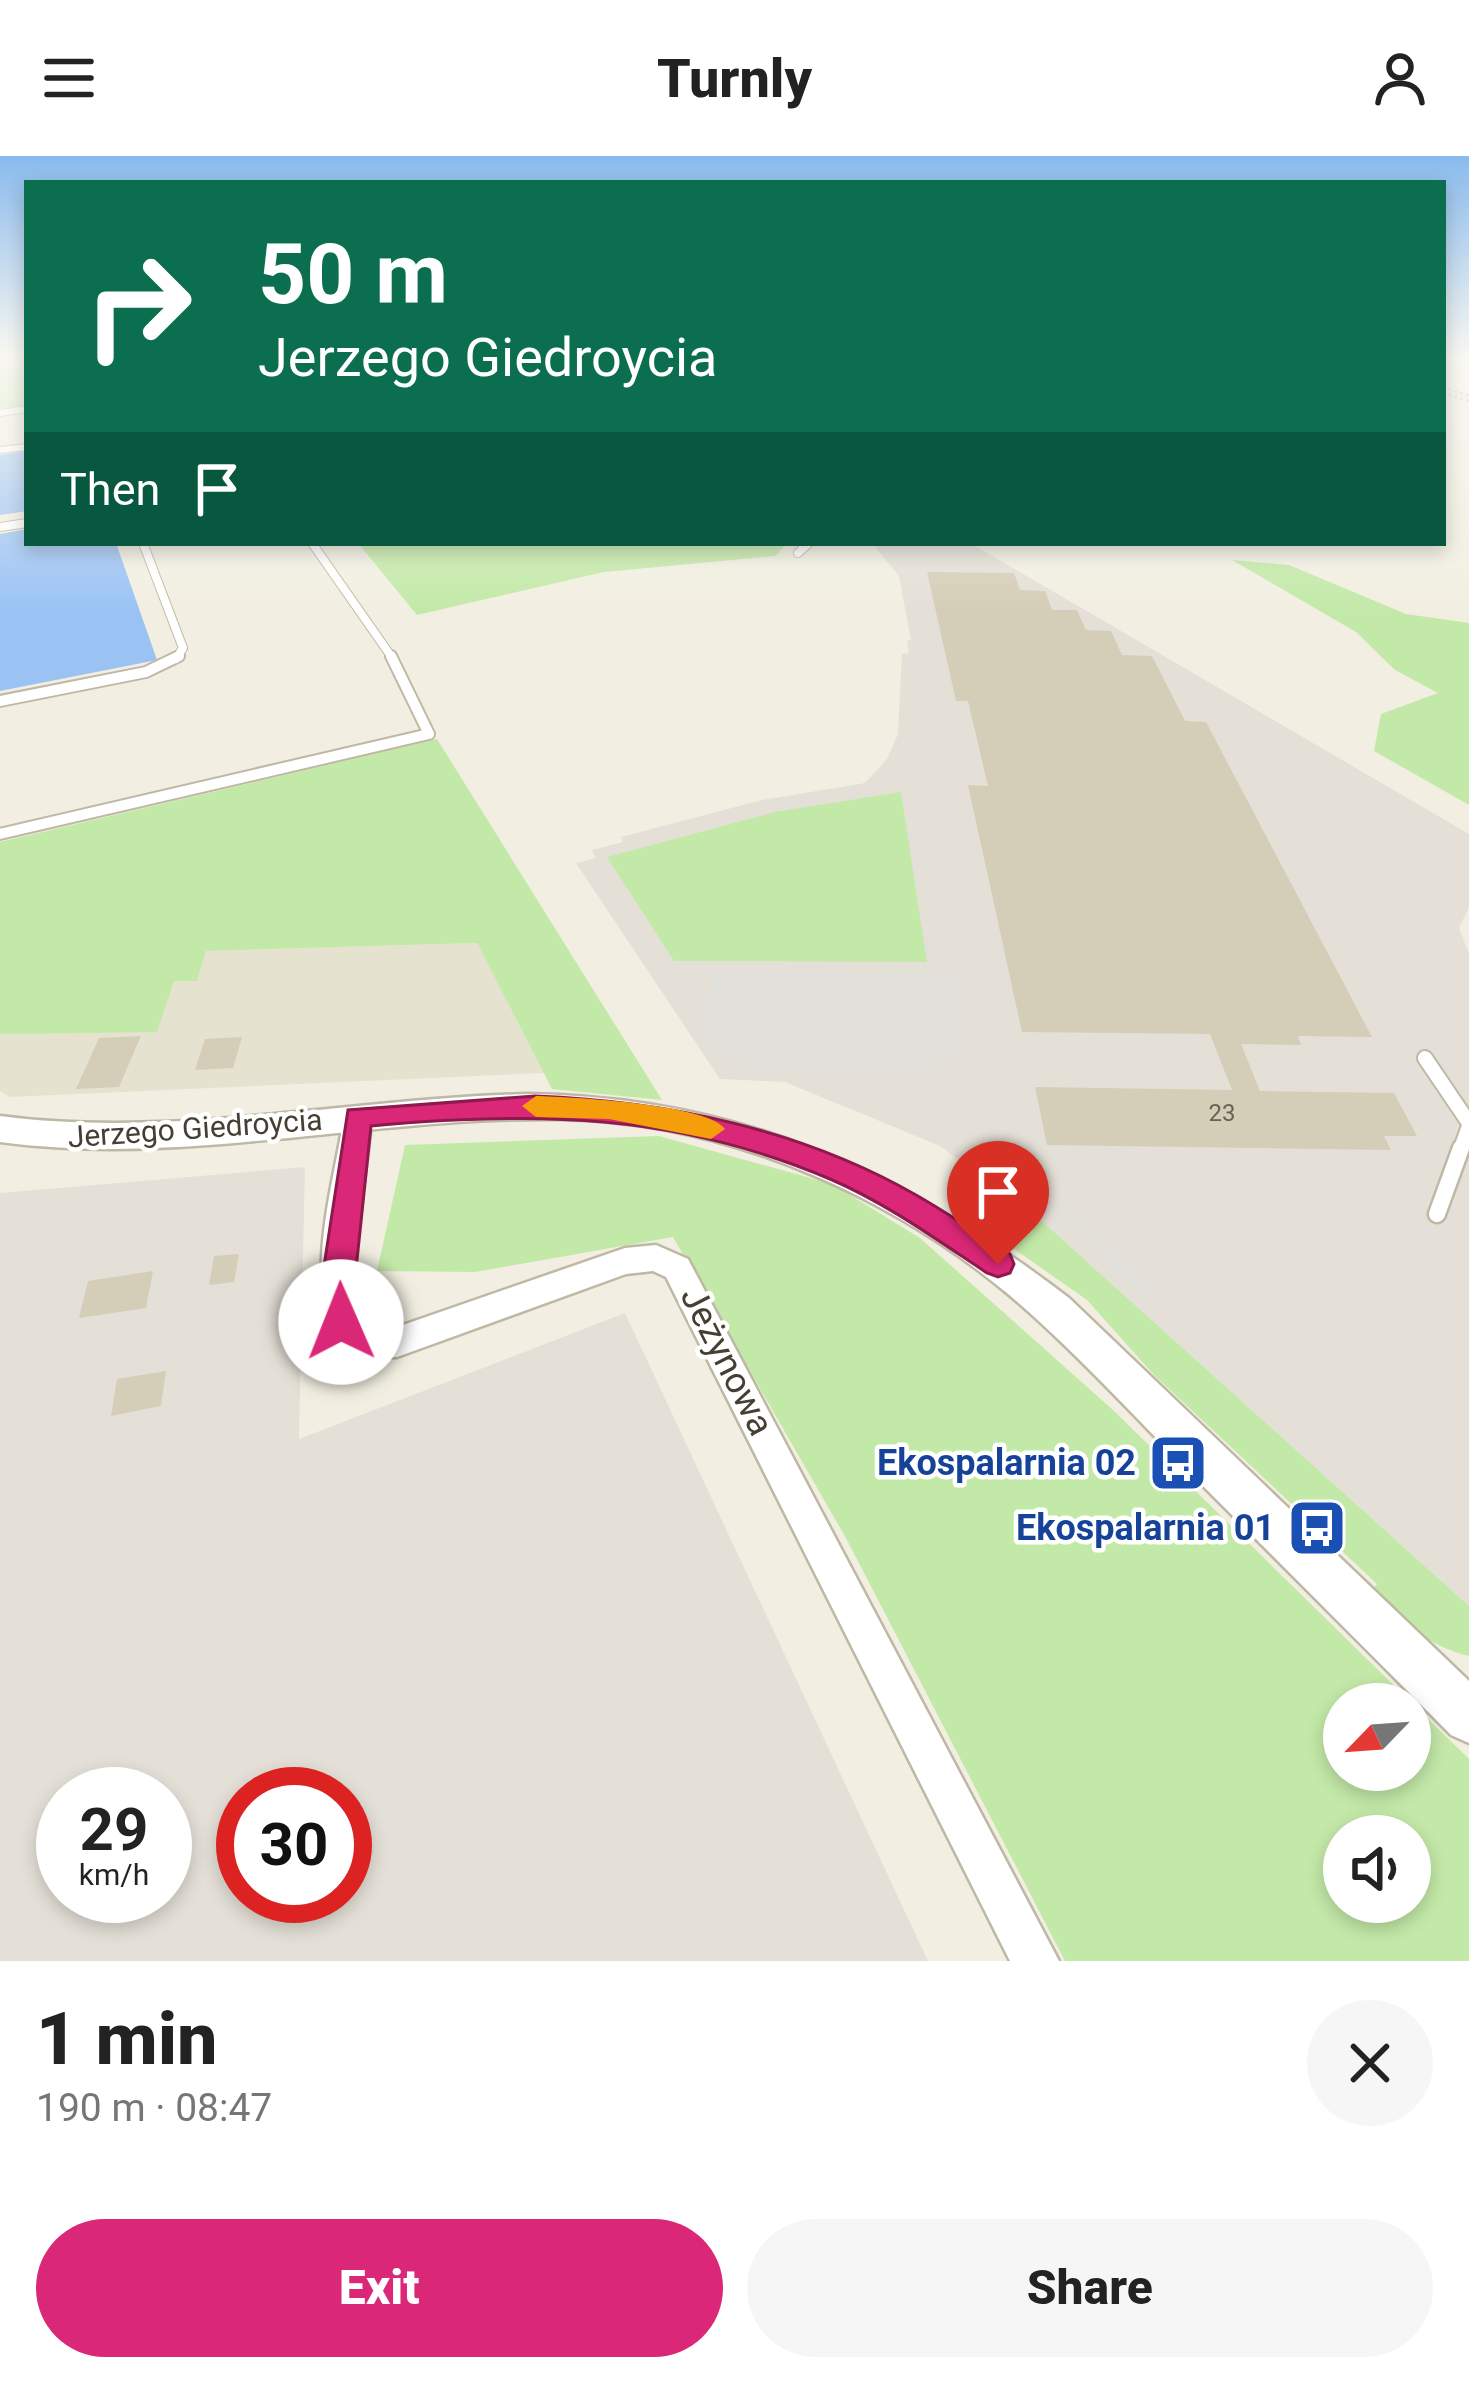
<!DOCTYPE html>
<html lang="en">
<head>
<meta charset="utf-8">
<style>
	body { margin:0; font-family:Roboto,sans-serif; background:#f6f6f6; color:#222; height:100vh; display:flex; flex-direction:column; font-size:45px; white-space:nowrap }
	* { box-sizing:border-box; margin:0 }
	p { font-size:39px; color:#767676 }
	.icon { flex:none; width:66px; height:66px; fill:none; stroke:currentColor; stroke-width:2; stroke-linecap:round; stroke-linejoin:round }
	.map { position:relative; height:1805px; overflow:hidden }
	.panel { display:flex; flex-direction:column; background:#fff; flex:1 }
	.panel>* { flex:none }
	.banner { position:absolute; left:24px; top:24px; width:1422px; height:366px; border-radius:0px; box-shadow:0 6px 18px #0003; background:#0b6e4f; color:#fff; overflow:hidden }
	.needle { width:78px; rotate:245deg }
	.tools { position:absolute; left:1323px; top:1527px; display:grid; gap:24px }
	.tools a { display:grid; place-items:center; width:108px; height:108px; border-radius:50%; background:#fff; box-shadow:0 6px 18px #0003; font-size:60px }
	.speed { position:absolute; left:36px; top:1611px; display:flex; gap:24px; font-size:60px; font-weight:700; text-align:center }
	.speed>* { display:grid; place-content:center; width:156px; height:156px; border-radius:50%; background:#fff; box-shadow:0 6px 18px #0003; line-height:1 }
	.speed small { font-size:30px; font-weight:400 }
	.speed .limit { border:18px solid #d22; background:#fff; color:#111 }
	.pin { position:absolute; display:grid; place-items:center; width:102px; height:102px; color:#fff; margin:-123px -51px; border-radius:50% 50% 50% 0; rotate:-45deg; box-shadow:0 0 12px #0007 }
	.pin .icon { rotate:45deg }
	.me { position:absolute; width:132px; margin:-66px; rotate:359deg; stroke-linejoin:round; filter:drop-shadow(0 0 9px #0008) }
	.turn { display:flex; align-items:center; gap:42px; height:252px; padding:0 36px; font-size:54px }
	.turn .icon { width:156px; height:156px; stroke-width:2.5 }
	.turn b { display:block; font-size:84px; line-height:102px }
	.then { display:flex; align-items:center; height:114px; padding:0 36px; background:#0003; gap:24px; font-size:45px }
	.round { display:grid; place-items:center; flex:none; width:126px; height:126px; border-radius:63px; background:#f6f6f6 }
	.head { display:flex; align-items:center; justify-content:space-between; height:204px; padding:0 36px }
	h1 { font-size:72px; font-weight:800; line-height:90px }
	.action { display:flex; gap:24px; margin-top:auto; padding:24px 36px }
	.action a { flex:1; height:138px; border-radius:72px; background:#db2777; color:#fff; font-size:48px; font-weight:800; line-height:138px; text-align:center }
	.action a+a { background:#f6f6f6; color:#222 }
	header { display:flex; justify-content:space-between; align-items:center; height:156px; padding:0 36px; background:#fff; font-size:54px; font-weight:800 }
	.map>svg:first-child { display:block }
</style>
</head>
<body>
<header><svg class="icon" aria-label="menu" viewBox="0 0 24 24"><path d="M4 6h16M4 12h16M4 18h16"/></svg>Turnly<svg class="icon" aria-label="person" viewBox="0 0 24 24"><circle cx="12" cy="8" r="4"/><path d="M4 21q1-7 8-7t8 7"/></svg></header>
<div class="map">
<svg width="1469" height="1805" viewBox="0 0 1469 1805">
	<rect width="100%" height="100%" fill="#f2efe2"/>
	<!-- residential -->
	<polygon fill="#e6e2d0" points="477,787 544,917 10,941 0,935 0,878 47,874 174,824 197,824 206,795"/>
	<!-- industrial -->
	<g fill="#e4e0d7" fill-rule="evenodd">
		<polygon points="872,387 970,387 1469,678 1469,751 1459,772 1469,798 1469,1450 1043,1066 940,990 785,926 720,923 576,707 596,702 592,694 623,686 621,681 762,644 865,627 887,603 898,578 902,498 909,497 907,485 911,484 899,420"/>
		<path d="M305 1011 299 1283 625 1157 928 1805H0V1037ZM63 1638H165V1740H63ZM243 1638H345V1740H243Z"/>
	</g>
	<!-- green -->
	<g fill="#c3e9a8" fill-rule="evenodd">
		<polygon points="0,202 27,202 27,250 0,253"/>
		<polygon points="358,387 787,387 776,400 604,416 417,459"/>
		<polygon points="1232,404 1289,409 1406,458 1469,467 1469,649 1374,595 1381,558 1438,537 1395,514 1356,476"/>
		<polygon points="437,583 662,944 552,933 477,787 206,795 197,825 174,825 157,876 0,878 0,686"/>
		<polygon points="901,636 927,806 674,805 607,701 775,656"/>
		<path d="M659 980 832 1028 920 1082 1113 1254 1469 1603V1805H1065L847 1384 673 1081 475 1116 377 1115 405 989ZM1344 1548H1410V1614H1344ZM1344 1680H1410V1746H1344Z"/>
		<path d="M972 1014 1043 1066 1469 1450V1500C1427 1490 1401 1465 1370 1436L1377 1428 1154 1219 1087 1144 980 1069 959 1037Z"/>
	</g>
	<!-- parking -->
	<g fill="#e2e0db">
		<polygon points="711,814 954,818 964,873 955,901 934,901 935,915 742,912 737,897 707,891"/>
		<polygon points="1052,1043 1162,1141 1142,1138 1051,1055"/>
	</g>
	<!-- water -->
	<g fill="#9ac3f4">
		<polygon points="27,295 27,355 0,359 0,299"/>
		<polygon points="27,373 27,387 116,387 157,504 0,535 0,378"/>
	</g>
	<!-- building -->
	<g fill="#d4cdb7">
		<polygon points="927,416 1014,417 1020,434 1045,435 1052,454 1077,454 1086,474 1111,475 1122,499 1152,500 1185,565 1206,566 1372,881 1298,880 1301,889 1241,888 1260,935 1394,937 1417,980 1384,980 1391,994 1047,989 1035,931 1232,934 1210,878 1022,876 968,629 988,630 968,545 956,545"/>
		<polygon points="141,880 119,931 76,933 99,882"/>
		<polygon points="242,881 233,912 195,914 205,883"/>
		<polygon points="239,1098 234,1126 209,1129 214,1100"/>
		<polygon points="153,1115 146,1152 79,1162 88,1125"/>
		<polygon points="166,1215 161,1250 111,1260 117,1223"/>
	</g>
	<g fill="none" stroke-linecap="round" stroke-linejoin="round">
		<!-- service-far4 casing -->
		<g stroke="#beb8a4" stroke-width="8">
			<g id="service-far4">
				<polyline points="0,257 27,253"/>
				<polyline points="0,294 27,291"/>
			</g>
		</g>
		<!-- service-far3 casing -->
		<g stroke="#beb8a4" stroke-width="10">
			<g id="service-far3">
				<polyline points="0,371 27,367"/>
				<polyline points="143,387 183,492 176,503"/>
				<polyline points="312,387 393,503"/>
				<polyline points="798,397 809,387"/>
			</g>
		</g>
		<!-- service-far2 casing -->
		<g stroke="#beb8a4" stroke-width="14">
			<g id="service-far2">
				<polyline points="0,545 146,516 179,500"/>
				<polyline points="0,678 429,578 391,500"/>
			</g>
		</g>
		<!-- service-far1 casing -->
		<g stroke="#beb8a4" stroke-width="18">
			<g id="service-far1">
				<polyline points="1425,902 1469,967"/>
				<polyline points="1460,995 1469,970"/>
			</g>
		</g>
		<!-- service casing -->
		<g stroke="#beb8a4" stroke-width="21">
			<polyline id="service" points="1437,1058 1461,992"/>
		</g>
		<!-- minor casing -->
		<g stroke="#beb8a4" stroke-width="5">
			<path id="minor" d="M358 951 368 954 372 961 354 1105 362 1168 397 1171 625 1092 656 1089 688 1103 1059 1805H1010L666 1121 653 1115 626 1118 397 1201 374 1202 337 1188C304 1119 333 1033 344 961L348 954Z"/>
		</g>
		<!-- tertiary casing -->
		<g stroke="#beb8a4" stroke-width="5">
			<path id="tertiary" d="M529 938C740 941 904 1016 1069 1142L1469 1525V1587L1451 1579C1366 1493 1281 1408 1195 1322 1145 1271 1095 1217 1042 1168 914 1048 736 966 560 963 373 960 186 1011 0 986V960C175 983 353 942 529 938Z"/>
		</g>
		<!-- path -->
		<g stroke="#c0b795" stroke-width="3" stroke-dasharray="3 3" stroke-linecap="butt">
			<polyline points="1443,231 1469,240"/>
			<polyline points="1443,237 1469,245"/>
		</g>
		<!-- service-far4 -->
		<use href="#service-far4" stroke="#fff" stroke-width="6"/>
		<!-- service-far3 -->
		<use href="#service-far3" stroke="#fff" stroke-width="8"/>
		<!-- service-far2 -->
		<use href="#service-far2" stroke="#fff" stroke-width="10"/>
		<!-- service-far1 -->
		<use href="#service-far1" stroke="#fff" stroke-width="14"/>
		<!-- service -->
		<use href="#service" stroke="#fff" stroke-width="16"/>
		<!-- minor -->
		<use href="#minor" fill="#fff" fill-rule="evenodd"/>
		<!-- tertiary -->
		<use href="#tertiary" fill="#fff" fill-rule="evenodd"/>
	</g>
	<!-- sky -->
	<linearGradient id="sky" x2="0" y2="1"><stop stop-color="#89baed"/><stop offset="0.44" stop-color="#f9f8f2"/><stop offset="1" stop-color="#f9f8f2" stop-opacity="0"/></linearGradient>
	<rect width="1469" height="455" fill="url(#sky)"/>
	<!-- route -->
	<path fill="#db2777" stroke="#8e194d" stroke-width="3" d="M535 940C666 945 801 973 916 1039 948 1057 979 1079 1010 1098L1014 1108 1010 1117 998 1121 987 1117C936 1083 886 1047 830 1023 675 957 536 955 371 970L355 1123 358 1166 353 1176 341 1181 329 1176 322 1123 348 954Z"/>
	<!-- slow -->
	<path fill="#f59e0b" d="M536 940C570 941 708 948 725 973L711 983 609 963 536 961 522 950Z"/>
	<!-- icons -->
	<defs>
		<g id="bus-square" transform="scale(3)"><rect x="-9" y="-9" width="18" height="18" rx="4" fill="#1a4fb4" stroke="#fff"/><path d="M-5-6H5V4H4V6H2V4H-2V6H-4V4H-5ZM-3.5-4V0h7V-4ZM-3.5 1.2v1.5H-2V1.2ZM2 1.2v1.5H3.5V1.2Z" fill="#fff"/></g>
	</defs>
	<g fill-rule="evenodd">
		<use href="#bus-square" x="1178" y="1307"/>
		<use href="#bus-square" x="1317" y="1372"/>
	</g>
	<g text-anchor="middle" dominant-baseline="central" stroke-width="9" stroke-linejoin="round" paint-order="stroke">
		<!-- number labels -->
		<g font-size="24" fill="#686253">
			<text x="1222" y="957">23</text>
		</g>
		<!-- street labels -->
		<g font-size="30" fill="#443f32" stroke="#fff">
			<text transform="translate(195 972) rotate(-4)">Jerzego Giedroycia</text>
		</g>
		<!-- near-street labels -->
		<g font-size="36" fill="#443f32" stroke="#fff">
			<text transform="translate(727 1205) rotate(63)">Jeżynowa</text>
		</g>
		<!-- near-transit labels -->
		<g font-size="36" font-weight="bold" fill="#164399" stroke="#fff" text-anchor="end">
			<text x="1136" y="1307">Ekospalarnia 02</text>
			<text x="1275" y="1372">Ekospalarnia 01</text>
		</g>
	</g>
</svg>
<div class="tools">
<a><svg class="needle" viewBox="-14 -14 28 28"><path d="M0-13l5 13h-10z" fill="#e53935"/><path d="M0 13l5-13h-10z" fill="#767676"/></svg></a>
<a><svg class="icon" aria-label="sound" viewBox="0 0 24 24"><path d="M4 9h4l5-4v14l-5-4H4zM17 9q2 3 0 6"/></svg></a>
</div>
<div class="speed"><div>29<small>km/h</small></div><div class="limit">30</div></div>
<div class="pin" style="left:998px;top:1108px;background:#d93025"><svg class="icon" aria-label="arrive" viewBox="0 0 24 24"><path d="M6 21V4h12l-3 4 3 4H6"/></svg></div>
<svg class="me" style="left:341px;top:1166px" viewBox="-20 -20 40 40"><circle r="19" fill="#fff"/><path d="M0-13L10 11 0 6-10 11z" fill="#db2777"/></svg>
<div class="banner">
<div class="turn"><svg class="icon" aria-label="right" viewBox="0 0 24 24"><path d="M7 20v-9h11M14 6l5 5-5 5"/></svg><div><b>50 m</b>Jerzego Giedroycia</div></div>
<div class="then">Then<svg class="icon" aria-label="arrive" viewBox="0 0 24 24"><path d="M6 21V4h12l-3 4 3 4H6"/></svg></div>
</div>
</div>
<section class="panel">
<div class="head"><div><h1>1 min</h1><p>190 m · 08:47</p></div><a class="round"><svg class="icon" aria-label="close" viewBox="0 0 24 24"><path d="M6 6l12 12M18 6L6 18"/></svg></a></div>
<div class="action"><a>Exit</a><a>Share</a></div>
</section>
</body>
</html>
